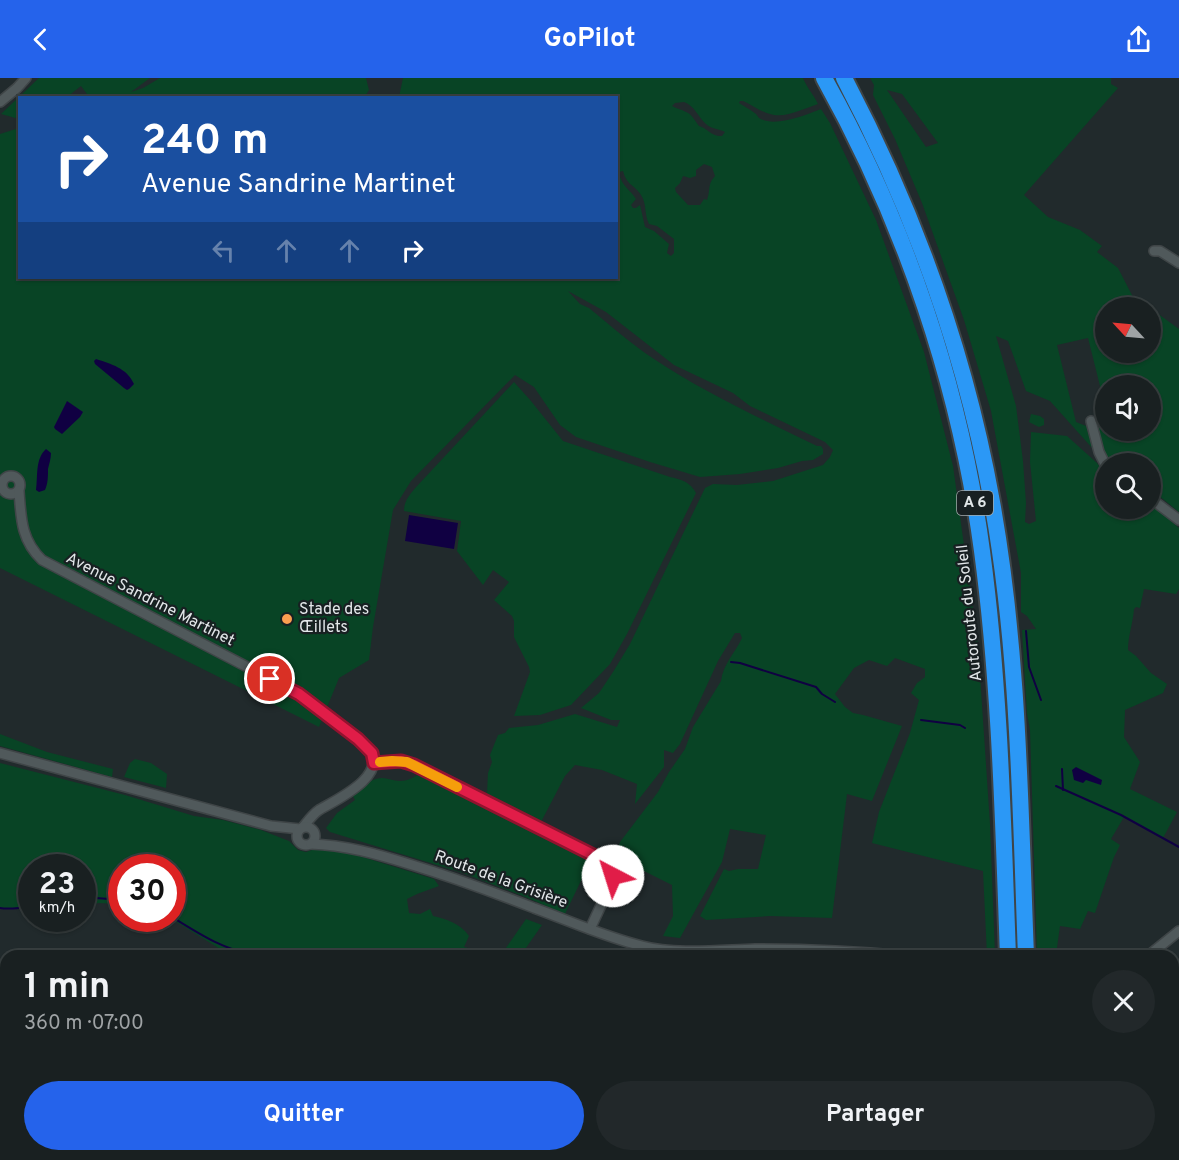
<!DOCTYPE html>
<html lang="fr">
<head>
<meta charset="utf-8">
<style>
	body { margin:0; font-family:Overpass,sans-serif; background:#22282a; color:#f1f3f6; height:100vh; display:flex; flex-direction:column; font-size:22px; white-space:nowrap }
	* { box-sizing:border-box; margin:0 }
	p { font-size:20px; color:#9fa3a5 }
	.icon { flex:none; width:33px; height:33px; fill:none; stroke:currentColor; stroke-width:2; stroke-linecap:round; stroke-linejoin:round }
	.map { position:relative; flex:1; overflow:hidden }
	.side { position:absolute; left:0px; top:872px; width:1179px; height:212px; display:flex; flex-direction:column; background:#192021; border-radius:18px 18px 0 0; box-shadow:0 2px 4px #0004,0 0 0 2px #373e3f }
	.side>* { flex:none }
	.banner { position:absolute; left:18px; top:18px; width:600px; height:183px; border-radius:0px; box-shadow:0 2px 4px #0004,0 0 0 2px #373e3f; background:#1a4fa0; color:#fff; overflow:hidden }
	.needle { width:39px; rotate:296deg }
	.controls { position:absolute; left:1095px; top:219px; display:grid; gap:12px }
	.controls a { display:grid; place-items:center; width:66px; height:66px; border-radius:50%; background:#192021; box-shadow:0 2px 4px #0004,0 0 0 2px #373e3f; font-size:30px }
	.speed { position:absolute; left:18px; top:776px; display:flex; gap:12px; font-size:30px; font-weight:700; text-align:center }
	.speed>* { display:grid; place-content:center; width:78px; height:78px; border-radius:50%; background:#192021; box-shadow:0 2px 4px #0004,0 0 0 2px #373e3f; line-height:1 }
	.speed small { font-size:15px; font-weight:400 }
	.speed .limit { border:9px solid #d22; background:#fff; color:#111 }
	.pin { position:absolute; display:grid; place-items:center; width:51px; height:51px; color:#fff; margin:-26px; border:3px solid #fff; border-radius:50%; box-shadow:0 2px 6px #0007 }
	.me { position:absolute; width:66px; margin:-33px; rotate:320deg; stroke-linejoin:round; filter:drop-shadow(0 0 4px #0008) }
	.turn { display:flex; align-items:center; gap:21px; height:126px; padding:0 24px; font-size:27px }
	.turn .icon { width:78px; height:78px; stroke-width:2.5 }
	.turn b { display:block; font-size:42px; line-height:51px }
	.lanes { display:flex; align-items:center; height:57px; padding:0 24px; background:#0003; justify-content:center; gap:30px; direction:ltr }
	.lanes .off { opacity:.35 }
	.round { display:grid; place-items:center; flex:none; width:63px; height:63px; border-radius:32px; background:#22282a }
	.overview { display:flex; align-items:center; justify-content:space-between; height:102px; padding:0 24px }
	h1 { font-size:36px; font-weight:700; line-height:45px }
	.cta { display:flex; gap:12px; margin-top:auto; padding:12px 24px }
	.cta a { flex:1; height:69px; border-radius:36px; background:#2563eb; color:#fff; font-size:24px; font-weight:700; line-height:69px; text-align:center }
	.cta a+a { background:#22282a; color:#f1f3f6 }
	header { display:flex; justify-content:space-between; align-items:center; height:78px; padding:0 24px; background:#2563eb; color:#fff; font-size:27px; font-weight:700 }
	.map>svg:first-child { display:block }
</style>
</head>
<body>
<header><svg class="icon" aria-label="back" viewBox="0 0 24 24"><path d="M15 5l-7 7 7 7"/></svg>GoPilot<svg class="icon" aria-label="share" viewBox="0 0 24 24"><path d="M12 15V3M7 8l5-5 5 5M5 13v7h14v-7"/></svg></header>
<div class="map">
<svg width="1179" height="1082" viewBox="0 0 1179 1082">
	<rect width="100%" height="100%" fill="#212a2c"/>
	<!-- green -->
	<g fill="#084425" fill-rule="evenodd">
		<polygon points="39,0 150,0 131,14 143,10 160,0 366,0 369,12 364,20 90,20 81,8 67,19 20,20 19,41 1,36"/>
		<path d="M403 0H803C807 10 814 17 818 26 805 30 785 41 770 36 761 34 752 27 743 23H740L739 25C744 28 751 32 756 36 757 37 758 39 759 40 774 50 806 37 821 31L830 45 876 142 924 274 953 388 978 568 990 746 995 877H987L983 793 872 765 879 734 910 655 919 622 911 615 917 605 925 599V591L895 580 887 588 869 582 854 590 835 616 845 629 853 635 863 637 902 648 872 723 847 716 832 840 770 838 706 842 700 838 724 791 729 793 738 791H758L766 757 730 751 722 784 680 860 663 858 673 838 672 807 630 786 624 767 617 775 620 764 658 714 669 694 685 671 693 649 721 603C723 586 735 575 742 560L740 555H735L718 583 680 666 673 675 664 672V689L635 726 637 706 602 692 575 687 565 698 541 744 487 716 488 695 492 684 490 677 498 657 505 655 509 650 538 647 575 636 617 649 620 642H611L581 630 599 615 613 594 630 566 705 410 713 406 737 407 773 403 823 387 830 379 833 372 825 364 750 328 733 315 674 287 606 234 568 213 580 226 589 230C610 247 631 266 654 281 705 315 762 341 817 368H821L823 371V376L813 382 802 383 778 390 740 396 700 399 650 384 576 359 560 347 534 309 515 297 411 403 393 432 373 549 369 582 339 600 319 649 0 490V56L19 50 20 200H616V20L399 19ZM684 24C695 28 698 39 706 46 711 51 720 51 725 54L722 58C712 59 707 50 699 48 695 43 692 36 686 34 681 31 677 31 672 28L675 25ZM704 86 712 89 715 98C707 107 711 111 707 122L704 121 700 127H688L676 114 675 110 680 105 683 98 690 100 696 98V92ZM623 93C627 108 634 106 641 117 647 126 644 136 649 146L657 148 674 161V175L671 178 667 175 669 166 654 153 645 149 640 127 636 130H633L631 127 636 121C630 111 621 108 619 94Z"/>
		<path d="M870 0H1111V6L1118 10 1024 117 1048 139 1080 152 1102 168 1097 174 1118 190 1134 221 1150 229 1106 230V274H1150V230L1179 251V434L1158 417 1151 404 1150 386 1109 385C1102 373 1099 359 1097 345L1105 340 1106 352H1150V308H1106L1105 328 1088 260 1057 267 1076 344 1086 348 1093 371 1050 323 1026 313 1008 263 996 258 1016 328 1023 383 1026 425 1025 444 1029 446 1036 443 1030 384 1031 354 1067 358 1097 385 1105 396 1106 430H1150L1151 426 1179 450V511L1176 516 1144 511 1140 530 1136 529 1134 531C1133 545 1128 558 1128 572L1136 578 1151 595 1167 606 1163 615 1125 632 1124 659 1140 684 1130 711 1177 734 1163 760 1124 739 1111 761 1120 767 1114 779 1095 835 1088 833 1080 851 1060 848 1056 877H1037L1030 652 1027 636 1022 552 1036 551 1027 538 1021 534V495L991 333 964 242 922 125 895 61 873 17 874 7ZM887 12 902 16 938 65 926 69Z"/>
		<path d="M514 304 531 323 563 363 670 399C683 402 690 404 696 415L627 556 610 586 571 627 540 637 514 638 530 594 529 589 514 559V543L512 538 494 522 509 504 493 492 483 507 457 473 461 443 404 433C404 422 411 415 418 407Z"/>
		<polygon points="1031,336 1040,338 1044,341 1044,347 1039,349 1029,344"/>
		<polygon points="0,656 47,674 113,691 112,699 0,668"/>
		<polygon points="135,681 151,685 167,696 166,710 124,699 130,685"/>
		<path d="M0 685 125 717 194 738 223 742 261 752 289 763 298 772 306 774 318 770 340 772 434 801 439 808 417 816 407 821 409 835 420 836 430 831 433 838C447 841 461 846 469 858L464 869 495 877H238L220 871 170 840H172V789H122L121 826 98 825 83 830 82 789H32L31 832 0 830Z"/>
		<path d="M418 697 463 717 591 782 565 836 523 818 463 795 330 754 326 750 337 735 355 722 353 718C360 713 368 703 376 701 385 698 391 703 400 703 407 703 412 700 418 697Z"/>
		<polygon points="526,841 542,847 521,877 501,877"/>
		<polygon points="340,1077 435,1077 435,1082 337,1082"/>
		<polygon points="441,1077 550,1077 536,1082 437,1082"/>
		<polygon points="612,1077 803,1077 791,1082 616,1082"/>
		<polygon points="980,1077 1011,1077 1012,1082 980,1082"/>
	</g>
	<!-- water -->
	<g fill="#100042">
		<path d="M96 281C111 286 127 290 134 306L129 311 127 312 124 310 95 286 94 283Z"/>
		<polygon points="67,323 83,334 80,339 62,356 55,351 54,349"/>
		<path d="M46 371 51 375C51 381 49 386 48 391 48 399 48 405 45 412L39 414 36 412C38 398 35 381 46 371Z"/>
		<polygon points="409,437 458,445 454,471 405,463"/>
		<polygon points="1076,689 1102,702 1101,707 1086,702 1083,705 1074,702 1072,692"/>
	</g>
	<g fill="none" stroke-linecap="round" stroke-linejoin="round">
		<!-- stream -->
		<g stroke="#100042" stroke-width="2">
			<polyline points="1026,553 1029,589 1041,622"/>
			<polyline points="731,584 740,585 816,609 822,616 835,624"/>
			<polyline points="921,642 960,647 965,650"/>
			<polyline points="1062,691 1063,712"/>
			<polyline points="1056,708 1121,737 1179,769"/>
			<polyline points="82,826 96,820 122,822"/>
			<path d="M0 830C11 832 20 829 32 829"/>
			<path d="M172 839C201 857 224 872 258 878"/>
			<polyline points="1173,899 1179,893"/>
			<polyline points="536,1082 549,1077"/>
		</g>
		<!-- street casing -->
		<g stroke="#3f4547" stroke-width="12">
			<g id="street">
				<polyline points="0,24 17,10 26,0"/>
				<polyline points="1154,173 1160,173 1179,185"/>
				<polyline points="1091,343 1099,374 1106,388"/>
				<circle cx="11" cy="407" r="9"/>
				<path d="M19 413C21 440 21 462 42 482L299 616 368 670C390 697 338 721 319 732 313 736 308 743 303 749"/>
				<polyline points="1150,420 1179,442"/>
				<polyline points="0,675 271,748 300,751"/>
				<polyline points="373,685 392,683 407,684 611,786 613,798 610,808 590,851"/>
				<circle cx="306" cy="758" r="9"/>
				<path d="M311 766C345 767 377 776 409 786 452 799 493 814 534 830 570 843 605 859 642 868 676 877 720 872 755 871 806 871 855 873 906 878"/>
				<polyline points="1148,878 1179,853"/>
				<polyline points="1173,946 1179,949"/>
				<polyline points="1179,1058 1179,1057"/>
				<polyline points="1082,1082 1082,1077"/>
			</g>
		</g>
		<!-- highway casing -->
		<g stroke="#3f4547" stroke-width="20">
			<g id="highway">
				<path d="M824 0C905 145 960 308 982 473 1000 607 1003 743 1008 878"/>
				<path d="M844 0C915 135 965 273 992 424 1019 573 1020 726 1026 878"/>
				<polyline points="1025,1077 1026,1082"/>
				<polyline points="1042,1077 1043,1082"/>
			</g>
		</g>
		<!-- street -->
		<use href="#street" stroke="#50595b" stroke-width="9"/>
		<!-- highway -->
		<use href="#highway" stroke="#2b98f6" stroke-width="16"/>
	</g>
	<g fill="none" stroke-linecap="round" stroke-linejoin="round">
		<!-- route casing -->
		<g stroke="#92132f" stroke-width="15">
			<polyline id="route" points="270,601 299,616 358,661 372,675 374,685 401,683 414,687 611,786 613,798"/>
		</g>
		<!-- route -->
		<use href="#route" stroke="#e11d48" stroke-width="10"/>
		<!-- slow -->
		<polyline stroke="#f59e0b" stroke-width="10" points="380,684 392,683 407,684 457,709"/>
	</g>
	<!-- markers -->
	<circle fill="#fb9e50" stroke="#182022" stroke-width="2" cx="287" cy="541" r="6"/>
	<g text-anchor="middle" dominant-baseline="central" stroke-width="4.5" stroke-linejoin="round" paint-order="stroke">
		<!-- shield labels -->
		<rect fill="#182022" stroke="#a5abad" stroke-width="1.5" x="957" y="413" width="36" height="24" rx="4.5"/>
		<g font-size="15" font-weight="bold" fill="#e2e7e9">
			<text x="975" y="425">A 6</text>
		</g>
		<!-- street labels -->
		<g font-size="16" fill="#e2e7e9" stroke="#182022">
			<text transform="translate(150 522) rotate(27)">Avenue Sandrine Martinet</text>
			<text transform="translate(970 535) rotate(-96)">Autoroute du Soleil</text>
			<text transform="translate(501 802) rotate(20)">Route de la Grisière</text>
		</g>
		<!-- poi labels -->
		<g font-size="16" fill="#e2e7e9" stroke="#182022" text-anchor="start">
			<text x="299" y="532">Stade des<tspan x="299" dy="18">Œillets</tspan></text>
		</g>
	</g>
</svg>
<div class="controls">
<a><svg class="needle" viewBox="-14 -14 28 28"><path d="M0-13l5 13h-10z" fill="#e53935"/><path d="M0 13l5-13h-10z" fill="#9fa3a5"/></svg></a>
<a><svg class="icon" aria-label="sound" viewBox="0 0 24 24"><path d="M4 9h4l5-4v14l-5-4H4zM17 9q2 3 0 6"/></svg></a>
<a><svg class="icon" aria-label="search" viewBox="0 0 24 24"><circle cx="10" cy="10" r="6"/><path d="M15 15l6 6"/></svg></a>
</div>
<div class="speed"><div>23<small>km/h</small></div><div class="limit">30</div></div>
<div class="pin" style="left:270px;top:601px;background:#d93025"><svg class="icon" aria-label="arrive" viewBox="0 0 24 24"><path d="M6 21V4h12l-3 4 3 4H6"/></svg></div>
<svg class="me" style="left:613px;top:798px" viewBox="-20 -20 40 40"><circle r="19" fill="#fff"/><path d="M0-13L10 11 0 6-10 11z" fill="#e11d48"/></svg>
<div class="banner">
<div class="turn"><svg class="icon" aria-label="right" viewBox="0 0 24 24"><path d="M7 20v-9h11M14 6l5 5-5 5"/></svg><div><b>240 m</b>Avenue Sandrine Martinet</div></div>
<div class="lanes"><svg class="icon off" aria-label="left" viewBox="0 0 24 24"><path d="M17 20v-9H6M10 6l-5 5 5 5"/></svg><svg class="icon off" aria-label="ahead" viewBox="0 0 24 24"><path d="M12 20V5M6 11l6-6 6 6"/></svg><svg class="icon off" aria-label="ahead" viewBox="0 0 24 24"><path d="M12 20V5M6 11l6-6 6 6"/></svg><svg class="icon" aria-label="right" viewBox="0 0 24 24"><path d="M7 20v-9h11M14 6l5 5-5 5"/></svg></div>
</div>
<section class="side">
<div class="overview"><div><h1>1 min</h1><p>360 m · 07:00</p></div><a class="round"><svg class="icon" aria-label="close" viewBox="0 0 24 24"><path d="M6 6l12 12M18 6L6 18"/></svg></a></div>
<div class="cta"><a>Quitter</a><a>Partager</a></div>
</section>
</div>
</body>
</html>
